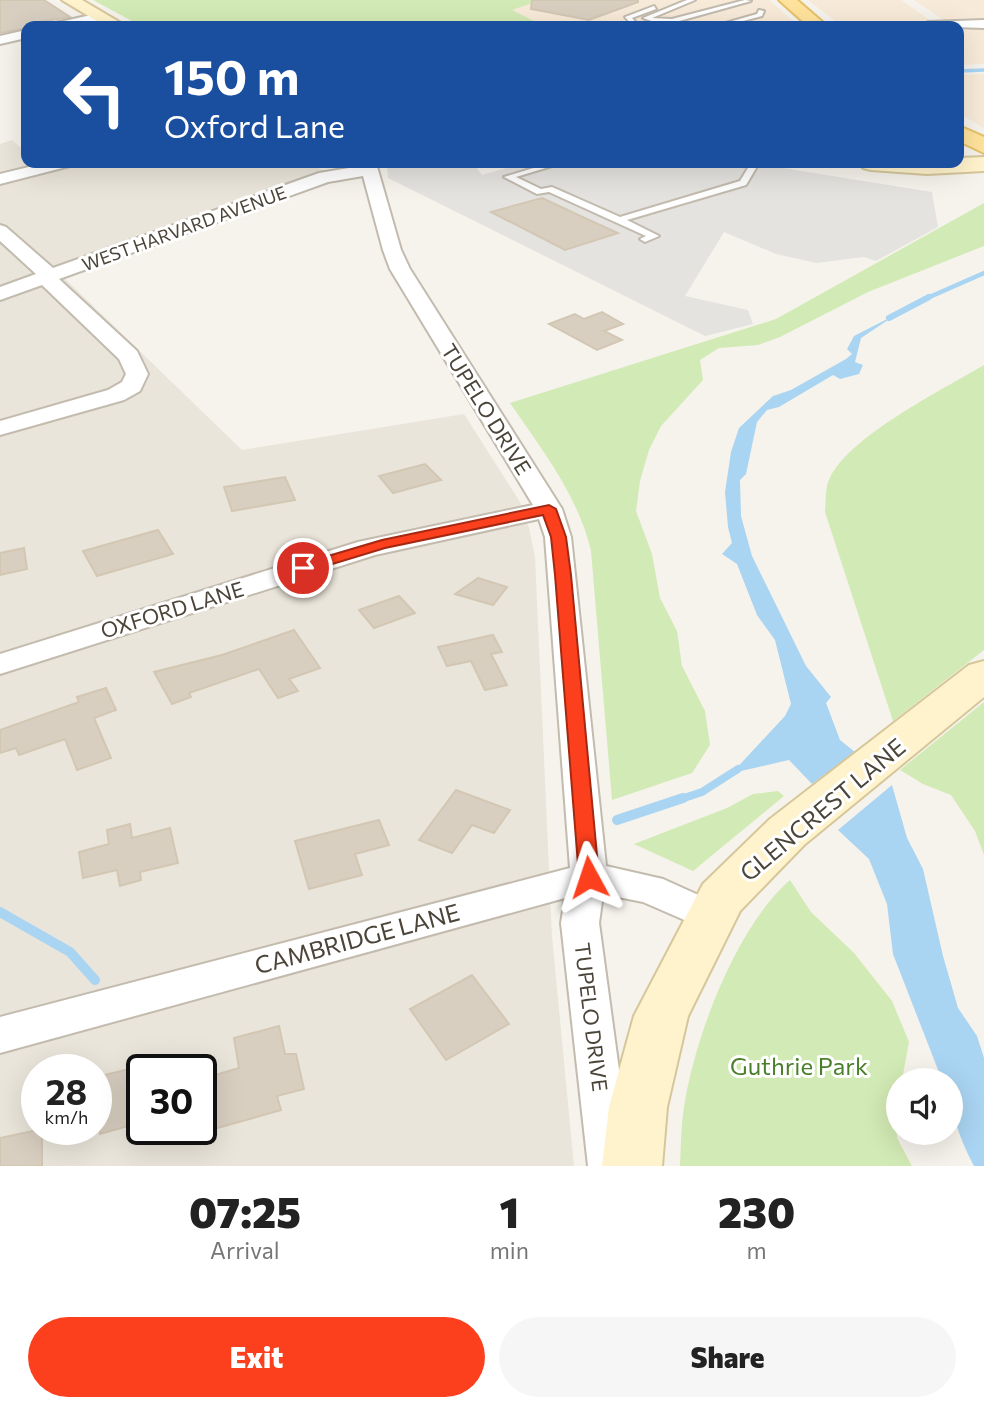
<!DOCTYPE html>
<html lang="en">
<head>
<meta charset="utf-8">
<style>
	body { margin:0; font-family:Commissioner,sans-serif; background:#f6f6f6; color:#222; height:100vh; display:flex; flex-direction:column; font-size:26px; white-space:nowrap }
	* { box-sizing:border-box; margin:0 }
	p { font-size:23px; color:#767676 }
	.icon { flex:none; width:38px; height:38px; fill:none; stroke:currentColor; stroke-width:2; stroke-linecap:round; stroke-linejoin:round }
	.map { position:relative; height:1166px; overflow:hidden }
	.drawer { display:flex; flex-direction:column; background:#fff; flex:1 }
	.drawer>* { flex:none }
	.hud { position:absolute; left:21px; top:21px; width:943px; height:147px; border-radius:14px; box-shadow:0 7px 28px #0002; background:#1a4fa0; color:#fff; overflow:hidden }
	.fabs { position:absolute; left:886px; top:1068px; display:grid; gap:14px }
	.fabs a { display:grid; place-items:center; width:77px; height:77px; border-radius:50%; background:#fff; box-shadow:0 7px 28px #0002; font-size:35px }
	.speed { position:absolute; left:21px; top:1054px; display:flex; gap:14px; font-size:35px; font-weight:700; text-align:center }
	.speed>* { display:grid; place-content:center; width:91px; height:91px; border-radius:50%; background:#fff; box-shadow:0 7px 28px #0002; line-height:1 }
	.speed small { font-size:18px; font-weight:400 }
	.speed .limit { border:4px solid #111; border-radius:10px; background:#fff; color:#111 }
	.pin { position:absolute; display:grid; place-items:center; width:60px; height:60px; color:#fff; margin:-30px; border:4px solid #fff; border-radius:50%; box-shadow:0 2px 7px #0007 }
	.me { position:absolute; width:77px; margin:-38px; rotate:355deg; stroke-linejoin:round; filter:drop-shadow(0 0 5px #0008) }
	.turn { display:flex; align-items:center; gap:24px; height:147px; padding:0 28px; font-size:32px }
	.turn .icon { width:91px; height:91px; stroke-width:2.5 }
	.turn b { display:block; font-size:49px; line-height:60px }
	.eta { display:flex; justify-content:space-evenly; align-items:center; height:119px; text-align:center }
	.eta b { font-size:42px; font-weight:800; line-height:49px }
	.button { display:flex; gap:14px; margin-top:auto; padding:14px 28px }
	.button a { flex:1; height:80px; border-radius:42px; background:#fc3f1d; color:#fff; font-size:28px; font-weight:800; line-height:80px; text-align:center }
	.button a+a { background:#f6f6f6; color:#222 }
	.map>svg:first-child { display:block }
</style>
</head>
<body>
<div class="map">
<svg width="984" height="1166" viewBox="0 0 984 1166">
	<rect width="100%" height="100%" fill="#f6f3ec"/>
	<!-- residential -->
	<path fill="#eae5da" fill-rule="evenodd" d="M12 140 26 152V163L42 165 307 163 327 172 57 271 242 450 464 414 520 502 529 528 535 557 552 936 574 1166H0V144ZM37 1069H96V1129H37ZM142 1069H201V1129H142Z"/>
	<!-- commercial -->
	<g fill="#f7ead8">
		<polygon points="541,0 769,0 799,26 544,26 511,10"/>
		<polygon points="808,0 901,0 934,23 842,26"/>
		<polygon points="914,0 984,0 984,21 947,22"/>
		<polygon points="984,27 984,64 959,65 959,28"/>
		<polygon points="984,74 984,128 959,113 959,75"/>
	</g>
	<!-- green -->
	<g fill="#d2eab5">
		<polygon points="93,0 541,0 512,10 544,26 141,26"/>
		<path d="M984 203V246L868 292 780 337 758 345 719 348 700 360 703 380 661 426 649 450 640 481 636 511 652 554 660 598 677 631 682 666 705 711 710 745 692 773 612 800 591 551C578 495 542 450 510 403L776 319Z"/>
		<path d="M984 365V650L893 721 825 512C826 502 825 488 829 480 847 437 944 389 984 365Z"/>
		<polygon points="984,702 984,855 975,831 951,795 923,784 900,770"/>
		<polygon points="778,791 784,796 693,871 634,844 727,808 753,794"/>
		<path d="M790 880 811 912 854 953 892 1001 909 1042 902 1080H898L897 1138 912 1166H680C681 1146 681 1126 684 1107 695 1036 736 927 790 880Z"/>
	</g>
	<!-- parking -->
	<polygon fill="#e5e3e0" points="387,163 473,163 482,175 524,163 764,165 932,192 938,227 876,261 864,257 816,263 776,254 724,232 685,296 748,310 753,324 705,336 388,178"/>
	<!-- water -->
	<g fill="#a9d4f2">
		<polygon points="897,314 861,338 855,362 863,365 859,374 840,379 833,375 779,407 767,410 757,422 746,474 740,480 741,516 752,556 806,666 831,697 826,703 840,740 855,752 812,784 789,760 732,773 785,716 791,704 775,640 757,615 737,564 722,554 732,543 728,527 725,492 731,452 739,428 773,396 791,390 846,359 852,354 847,349 854,336"/>
		<path d="M892 785 907 838 923 869 943 956 958 1008 977 1036 984 1058V1166H974C959 1138 950 1111 950 1080H942L893 954 887 904 869 859 838 830Z"/>
	</g>
	<g fill="none" stroke-linecap="round" stroke-linejoin="round">
		<!-- stream-far4 -->
		<polyline stroke="#a9d4f2" stroke-width="3.5" points="959,71 984,70"/>
		<!-- stream-far3 -->
		<polyline stroke="#a9d4f2" stroke-width="4.5" points="925,299 984,273"/>
		<!-- stream-far2 -->
		<polyline stroke="#a9d4f2" stroke-width="6" points="889,318 929,297"/>
		<!-- stream-far1 -->
		<polyline stroke="#a9d4f2" stroke-width="8" points="678,800 702,792 738,769"/>
		<!-- stream -->
		<g stroke="#a9d4f2" stroke-width="10">
			<polyline points="617,820 683,798"/>
			<polyline points="0,912 70,952 95,980"/>
		</g>
	</g>
	<!-- building -->
	<g fill="#d8cfc1" stroke="#d3c7b4" stroke-width="2">
		<polygon points="0,0 44,0 70,17 26,24 26,28 0,33"/>
		<polygon points="532,0 638,0 638,2 589,20 531,9"/>
		<polygon points="542,198 589,220 618,233 565,250 491,212"/>
		<polygon points="602,312 623,324 604,331 622,340 597,350 549,324 575,314 584,319"/>
		<polygon points="425,464 441,480 393,493 379,476"/>
		<polygon points="285,477 295,500 232,511 224,487"/>
		<polygon points="158,530 173,554 97,576 83,551"/>
		<polygon points="24,548 27,569 0,575 0,553"/>
		<polygon points="478,578 507,587 493,605 455,594"/>
		<polygon points="399,596 415,613 374,628 359,610"/>
		<polygon points="294,630 320,668 289,679 298,691 278,698 259,669 189,693 191,697 172,704 154,672 222,655"/>
		<polygon points="493,635 502,652 491,654 507,685 485,690 471,661 447,666 438,647"/>
		<polygon points="106,688 116,710 94,718 111,758 77,770 65,739 19,755 16,748 0,753 0,730 79,702 77,697"/>
		<polygon points="456,790 510,810 494,833 472,825 452,853 419,840"/>
		<polygon points="379,820 389,845 355,854 362,875 309,889 295,841"/>
		<polygon points="130,824 132,838 170,828 178,863 140,872 141,880 120,886 117,870 83,878 79,852 109,844 107,830"/>
		<polygon points="472,975 509,1024 446,1060 410,1009"/>
		<polygon points="279,1026 285,1054 296,1054 304,1089 277,1096 281,1110 214,1129 205,1078 239,1068 234,1038"/>
		<polygon points="142,1066 142,1122 100,1134 96,1077"/>
		<polygon points="42,1129 42,1166 0,1166 0,1138"/>
	</g>
	<g fill="none" stroke-linecap="round" stroke-linejoin="round">
		<!-- lane casing -->
		<g stroke="#c2bbae" stroke-width="4">
			<g id="lane">
				<polygon points="687,0 695,0 652,18 672,19 745,0 751,1 672,23 660,24 643,18"/>
				<polygon points="654,6 656,9 632,18 639,26 633,26 625,17"/>
				<polygon points="759,10 764,11 762,16 724,26 715,26 757,14"/>
				<polygon points="550,163 562,163 516,177 541,189 552,187 620,217 740,181 751,163 759,163 746,185 627,220 659,236 645,242 640,239 646,236 549,192 537,194 504,177"/>
			</g>
		</g>
		<!-- street casing -->
		<g stroke="#c2bbae" stroke-width="4">
			<g id="street">
				<polygon points="100,13 106,17 104,20 75,26 53,26 55,23"/>
				<polygon points="984,20 984,28 922,26 928,22"/>
				<polygon points="26,30 26,38 0,44 0,36"/>
				<polygon points="45,163 72,163 70,166 0,184 0,174"/>
				<polygon points="360,163 376,163 401,250 410,269 562,509 571,537 606,866 663,879 725,907 731,917 725,927 712,932 643,902 603,894 599,923 632,1166 588,1166 561,923 565,898 0,1053 0,1017 570,868 545,537 539,519 375,555 0,674 0,654 358,542 533,505 390,269 383,250 363,176 328,182 59,279 137,351 148,374 140,391 124,400 0,435 0,421 108,390 122,382 126,374 119,359 42,285 0,300 0,287 36,274 0,241 0,225 6,227 53,268 319,173 361,166"/>
			</g>
		</g>
		<!-- secondary casing -->
		<g stroke="#d6c79b" stroke-width="4">
			<g id="secondary">
				<polygon points="62,0 82,0 126,26 105,26"/>
				<polygon points="984,157 984,171 927,174 871,170 863,168 860,163 959,163 959,158"/>
				<polygon points="984,661 984,697 804,845 740,911 688,1016 667,1107 662,1166 602,1166 609,1107 634,1016 703,884 770,819 969,665"/>
			</g>
		</g>
		<!-- primary casing -->
		<g stroke="#e6c16a" stroke-width="4">
			<g id="primary">
				<polygon points="779,0 797,0 827,26 808,26"/>
				<polygon points="959,126 984,137 984,153 959,141"/>
			</g>
		</g>
		<!-- lane -->
		<use href="#lane" fill="#fff" fill-rule="evenodd"/>
		<!-- street -->
		<use href="#street" fill="#fff" fill-rule="evenodd"/>
		<!-- secondary -->
		<use href="#secondary" fill="#fff3cd" fill-rule="evenodd"/>
		<!-- primary -->
		<use href="#primary" fill="#ffe39c" fill-rule="evenodd"/>
	</g>
	<!-- route -->
	<polygon fill="#fc3f1d" stroke="#a42913" stroke-width="2" points="549,505 556,509 566,537 571,575 599,877 596,882 589,885 582,882 579,877 555,575 551,537 543,515 385,548 303,573 295,568 298,565 382,540"/>
	<g text-anchor="middle" dominant-baseline="central" stroke-width="6" stroke-linejoin="round" paint-order="stroke">
		<!-- far-street labels -->
		<g font-size="18" fill="#4b4439" stroke="#fff">
			<text transform="translate(184 228) rotate(-20)">WEST HARVARD AVENUE</text>
		</g>
		<!-- street labels -->
		<g font-size="21" fill="#4b4439" stroke="#fff">
			<text transform="translate(487 409) rotate(58)">TUPELO DRIVE</text>
			<text transform="translate(172 609) rotate(-17)">OXFORD LANE</text>
			<text transform="translate(592 1017) rotate(83)">TUPELO DRIVE</text>
		</g>
		<!-- near-street labels -->
		<g font-size="24" fill="#4b4439" stroke="#fff">
			<text transform="translate(822 809) rotate(-40)">GLENCREST LANE</text>
			<text transform="translate(357 938) rotate(-15)">CAMBRIDGE LANE</text>
		</g>
		<!-- near-park labels -->
		<g font-size="24" fill="#4a7f2a" stroke="#fff">
			<text x="799" y="1065">Guthrie Park</text>
		</g>
	</g>
</svg>
<div class="fabs">
<a><svg class="icon" aria-label="sound" viewBox="0 0 24 24"><path d="M4 9h4l5-4v14l-5-4H4zM17 9q2 3 0 6"/></svg></a>
</div>
<div class="speed"><div>28<small>km/h</small></div><div class="limit">30</div></div>
<div class="pin" style="left:303px;top:568px;background:#d93025"><svg class="icon" aria-label="arrive" viewBox="0 0 24 24"><path d="M6 21V4h12l-3 4 3 4H6"/></svg></div>
<svg class="me" style="left:589px;top:877px" viewBox="-20 -20 40 40"><path d="M0-17L14 15 0 8-14 15z" fill="#fc3f1d" stroke="#fff" stroke-width="4"/></svg>
<div class="hud">
<div class="turn"><svg class="icon" aria-label="left" viewBox="0 0 24 24"><path d="M17 20v-9H6M10 6l-5 5 5 5"/></svg><div><b>150 m</b>Oxford Lane</div></div>
</div>
</div>
<section class="drawer">
<div class="eta">
<div><b>07:25</b><p>Arrival</p></div>
<div><b>1</b><p>min</p></div>
<div><b>230</b><p>m</p></div>
</div>
<div class="button"><a>Exit</a><a>Share</a></div>
</section>
</body>
</html>
